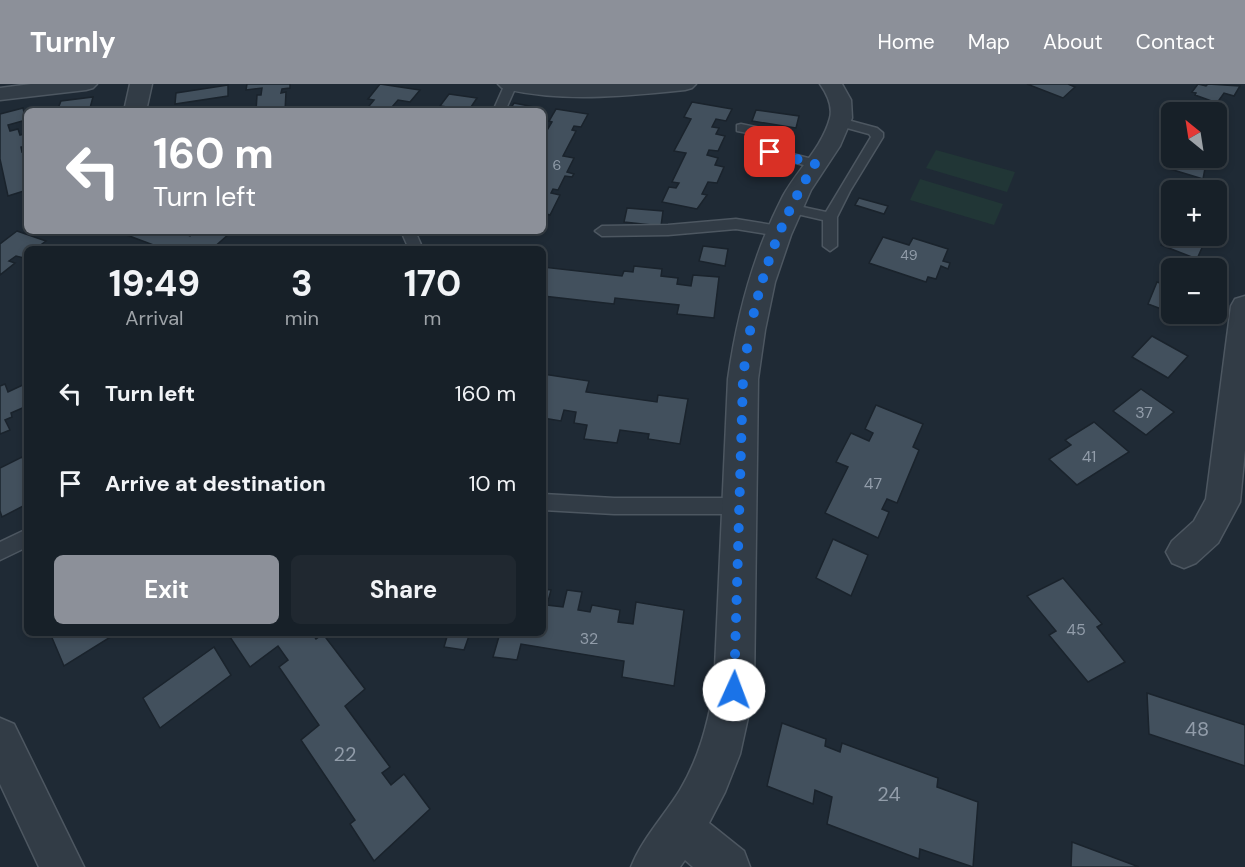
<!DOCTYPE html>
<html lang="en">
<head>
<meta charset="utf-8">
<style>
	body { margin:0; font-family:"DM Sans",sans-serif; background:#202830; color:#f1f3f6; height:100vh; display:flex; flex-direction:column; font-size:22px; white-space:nowrap }
	* { box-sizing:border-box; margin:0 }
	p { font-size:20px; color:#9ea3a8 }
	.icon { flex:none; width:33px; height:33px; fill:none; stroke:currentColor; stroke-width:2; stroke-linecap:round; stroke-linejoin:round }
	.map { position:relative; flex:1; overflow:hidden }
	.details { position:absolute; left:24px; top:162px; width:522px; height:390px; display:flex; flex-direction:column; background:#172028; border-radius:9px; box-shadow:0 3px 9px #0003,0 0 0 2px #363e45 }
	.details>* { flex:none }
	.top-card { position:absolute; left:24px; top:24px; width:522px; height:126px; border-radius:9px; box-shadow:0 3px 9px #0003,0 0 0 2px #363e45; background:#8c9099; color:#fff; overflow:hidden }
	.needle { width:39px; rotate:330deg }
	.tools { position:absolute; left:1161px; top:18px; display:grid; gap:12px }
	.tools a { display:grid; place-items:center; width:66px; height:66px; border-radius:9px; background:#172028; box-shadow:0 3px 9px #0003,0 0 0 2px #363e45; font-size:30px }
	.pin { position:absolute; display:grid; place-items:center; width:51px; height:51px; color:#fff; margin:-26px; border-radius:12px; box-shadow:0 3px 9px #0006 }
	.me { position:absolute; width:66px; margin:-33px; rotate:2deg; stroke-linejoin:round; filter:drop-shadow(0 0 4px #0008) }
	.turn { display:flex; align-items:center; gap:21px; height:126px; padding:0 30px; font-size:27px }
	.turn .icon { width:78px; height:78px; stroke-width:2.5 }
	.turn b { display:block; font-size:42px; line-height:51px }
	.eta { display:flex; justify-content:space-evenly; align-items:center; height:102px; text-align:center }
	.eta b { font-size:36px; font-weight:700; line-height:42px }
	.cta { display:flex; gap:12px; margin-top:auto; padding:12px 30px }
	.cta a { flex:1; height:69px; border-radius:9px; background:#8c9099; color:#fff; font-size:24px; font-weight:700; line-height:69px; text-align:center }
	.cta a+a { background:#202830; color:#f1f3f6 }
	ul { padding:0; list-style:none }
	li { display:flex; align-items:center; gap:18px; height:90px; padding:0 30px }
	li div { flex:1 }
	li b { display:block; font-size:22px }
	li em { font-style:normal }
	header { display:flex; align-items:center; gap:36px; box-sizing:border-box; height:84px; padding:0 30px; background:#8c9099; color:#fff }
	header strong { font-size:28px }
	nav { display:flex; gap:33px; margin-inline-start:auto; font-size:21px }
	.map>svg:first-child { display:block }
</style>
</head>
<body>
<header>
<strong>Turnly</strong>
<nav><a>Home</a><a>Map</a><a>About</a><a>Contact</a></nav>
</header>
<div class="map">
<svg width="1245" height="783" viewBox="0 0 1245 783">
	<rect width="100%" height="100%" fill="#1f2a35"/>
	<!-- green -->
	<g fill="#213636">
		<polygon points="936,66 1015,88 1007,108 926,84"/>
		<polygon points="920,95 1003,120 994,141 910,116"/>
	</g>
	<!-- building -->
	<g fill="#42505d" stroke="#1a232c" stroke-width="1.5">
		<polygon points="247,0 290,0 290,4 282,5 281,9 286,8 285,27 256,27 257,11 261,11 262,4 246,6"/>
		<polygon points="380,0 420,6 410,18 398,16 392,23 398,24 396,27 365,27 374,16 368,15"/>
		<polygon points="1027,0 1068,0 1075,3 1063,14"/>
		<polygon points="1198,0 1206,2 1208,0 1240,2 1234,12 1224,9 1217,19 1195,11 1196,9 1192,8"/>
		<polygon points="228,1 228,12 175,20 176,9"/>
		<polygon points="449,10 477,14 469,26 440,22"/>
		<polygon points="93,13 90,24 57,27 61,17"/>
		<polygon points="692,18 732,25 726,37 716,35 712,43 719,44 716,50 725,52 718,67 709,66 707,71 718,74 715,81 724,83 717,99 708,98 702,110 707,111 697,125 662,118 669,103 676,104 679,99 672,98 686,69 674,67 691,35 684,33"/>
		<polygon points="514,19 534,23 531,27 509,27"/>
		<polygon points="1173,19 1209,26 1208,28 1172,28 1172,47 1168,45"/>
		<polygon points="23,24 26,36 8,41 10,47 18,45 20,51 24,50 27,62 21,63 22,68 27,67 27,106 8,112 0,75 0,30"/>
		<polygon points="556,25 588,30 581,43 574,42 572,46 576,47 563,72 574,74 567,88 574,90 572,93 565,92 558,106 553,105 551,109 560,111 550,131 543,129 543,53 552,38 549,37"/>
		<polygon points="756,26 799,32 796,44 752,37"/>
		<polygon points="1173,74 1207,74 1203,95 1170,85"/>
		<polygon points="859,114 888,122 884,130 855,121"/>
		<polygon points="627,124 663,127 661,142 624,138"/>
		<polygon points="1170,144 1172,152 1191,152 1205,157 1197,175 1161,161"/>
		<polygon points="17,147 46,157 35,165 27,165 27,171 24,174 16,172 9,177 15,179 0,191 0,160"/>
		<polygon points="128,147 183,147 181,148 190,152 196,147 224,147 230,149 212,165 164,165 124,150"/>
		<polygon points="883,153 909,161 913,154 948,165 943,177 950,179 948,185 941,182 936,195 928,193 926,198 869,179"/>
		<polygon points="703,162 728,165 725,182 699,177"/>
		<polygon points="634,182 662,185 661,192 678,194 677,200 691,202 693,191 719,193 714,234 677,230 679,221 615,214 614,220 543,212 543,183 622,192 624,187 633,188"/>
		<polygon points="1157,198 1172,203 1172,229 1148,220"/>
		<polygon points="1152,252 1188,272 1168,294 1132,273"/>
		<polygon points="543,290 589,297 586,308 657,318 658,311 688,315 680,360 648,355 649,350 620,346 617,359 584,355 587,341 574,339 576,328 564,326 561,337 543,334"/>
		<polygon points="27,299 27,322 11,329 12,333 5,336 10,346 0,350 0,302 5,300 8,308"/>
		<polygon points="1141,305 1174,328 1146,351 1113,327"/>
		<polygon points="876,321 923,340 913,363 919,366 897,419 887,415 882,425 889,428 878,454 825,429 848,383 836,378 851,349 869,357 873,349 865,345"/>
		<polygon points="1094,338 1129,368 1077,401 1049,375 1071,361 1065,356"/>
		<polygon points="22,373 27,386 27,420 2,433 0,427 0,384"/>
		<polygon points="833,455 868,471 851,512 816,494"/>
		<polygon points="1063,494 1102,540 1097,543 1125,578 1088,598 1049,551 1056,547 1027,512"/>
		<polygon points="543,505 551,506 547,521 563,523 567,506 582,508 578,526 590,528 592,521 620,526 618,538 633,540 636,518 684,526 674,602 622,593 624,577 521,560 517,576 493,573 500,549 543,549"/>
		<polygon points="50,549 117,549 64,582"/>
		<polygon points="312,549 316,555 323,550 365,605 345,622 390,683 382,689 391,701 404,690 430,725 374,777 350,740 355,736 301,656 319,641 279,583 288,576 278,562 250,583 228,550"/>
		<polygon points="448,549 470,549 464,566 444,563"/>
		<polygon points="214,563 231,591 160,644 143,614"/>
		<polygon points="1147,609 1245,641 1245,682 1149,650"/>
		<polygon points="782,639 826,655 825,662 840,668 842,659 938,694 937,703 978,718 973,783 920,765 919,775 827,740 832,713 815,706 813,720 767,702"/>
		<polygon points="1072,758 1139,783 1071,783"/>
	</g>
	<g fill="none" stroke-linecap="round" stroke-linejoin="round">
		<!-- lane casing -->
		<g stroke="#4d5761" stroke-width="3">
			<g id="lane">
				<polygon points="505,0 517,0 505,27 493,27"/>
				<polygon points="840,34 877,44 883,49 883,53 850,107 837,133 837,162 830,167 823,162 823,136 784,127 782,124 789,120 826,128 871,53 869,50 836,41 834,38"/>
				<polygon points="741,40 780,48 782,51 777,66 820,77 821,80 815,84 766,71 764,68 769,53 737,47 737,41"/>
				<polygon points="736,135 779,142 786,147 779,152 736,145 668,151 602,152 595,147 602,142 668,141"/>
				<polygon points="401,147 415,147 423,165 409,165"/>
				<polygon points="543,410 614,414 739,414 746,416 748,422 746,428 739,430 614,430 543,426"/>
				<polygon points="27,445 27,463 0,476 0,458"/>
			</g>
		</g>
		<!-- street casing -->
		<g stroke="#4d5761" stroke-width="3">
			<g id="street">
				<polygon points="31,0 97,0 93,4 86,6 0,16 0,4"/>
				<polygon points="130,0 152,0 146,27 124,27"/>
				<path d="M498 0H696L692 4 685 6C626 12 560 19 502 4Z"/>
				<path d="M820 0H842L851 16 852 34 840 62 811 106 791 151 775 198 765 246 758 295 754 606 740 670 725 708 709 739 744 767 750 783H693L685 776 680 783H631C642 755 664 732 680 706 699 674 707 642 714 606L728 295C737 231 753 170 783 112 797 86 822 64 830 34 833 22 827 10 820 0Z"/>
				<polygon points="1245,212 1245,366 1240,418 1218,459 1196,479 1184,484 1172,479 1166,468 1172,457 1194,437 1206,415 1231,222 1235,215"/>
				<polygon points="0,634 14,640 84,783 39,783 0,700"/>
			</g>
		</g>
		<!-- lane -->
		<use href="#lane" fill="#323c46" fill-rule="evenodd"/>
		<!-- street -->
		<use href="#street" fill="#323c46" fill-rule="evenodd"/>
	</g>
	<g fill="none" stroke-linecap="round" stroke-linejoin="round">
		<!-- route -->
		<path stroke="#1a73e8" stroke-width="10" stroke-dasharray="0 18" d="M734 606 743 295C751 217 774 146 815 80L770 68"/>
	</g>
	<g text-anchor="middle" dominant-baseline="central" stroke-width="5" stroke-linejoin="round" paint-order="stroke">
		<!-- far-number labels -->
		<g font-size="14" fill="#929daa">
			<text x="557" y="81">6</text>
			<text x="909" y="171">49</text>
		</g>
		<!-- number labels -->
		<g font-size="16" fill="#929daa">
			<text x="1144" y="328">37</text>
			<text x="1089" y="372">41</text>
			<text x="873" y="399">47</text>
			<text x="1076" y="545">45</text>
			<text x="589" y="554">32</text>
		</g>
		<!-- near-number labels -->
		<g font-size="20" fill="#929daa">
			<text x="1197" y="645">48</text>
			<text x="345" y="670">22</text>
			<text x="889" y="710">24</text>
		</g>
	</g>
</svg>
<div class="tools">
<a><svg class="needle" viewBox="-14 -14 28 28"><path d="M0-13l5 13h-10z" fill="#e53935"/><path d="M0 13l5-13h-10z" fill="#9ea3a8"/></svg></a>
<a>+</a>
<a>−</a>
</div>
<div class="pin" style="left:770px;top:68px;background:#d93025"><svg class="icon" aria-label="arrive" viewBox="0 0 24 24"><path d="M6 21V4h12l-3 4 3 4H6"/></svg></div>
<svg class="me" style="left:734px;top:606px" viewBox="-20 -20 40 40"><circle r="19" fill="#fff"/><path d="M0-13L10 11 0 6-10 11z" fill="#1a73e8"/></svg>
<div class="top-card">
<div class="turn"><svg class="icon" aria-label="left" viewBox="0 0 24 24"><path d="M17 20v-9H6M10 6l-5 5 5 5"/></svg><div><b>160 m</b>Turn left</div></div>
</div>
<section class="details">
<div class="eta">
<div><b>19:49</b><p>Arrival</p></div>
<div><b>3</b><p>min</p></div>
<div><b>170</b><p>m</p></div>
</div>
<ul>
<li><svg class="icon" aria-label="left" viewBox="0 0 24 24"><path d="M17 20v-9H6M10 6l-5 5 5 5"/></svg><div><b>Turn left</b></div><em>160 m</em></li>
<li><svg class="icon" aria-label="arrive" viewBox="0 0 24 24"><path d="M6 21V4h12l-3 4 3 4H6"/></svg><div><b>Arrive at destination</b></div><em>10 m</em></li>
</ul>
<div class="cta"><a>Exit</a><a>Share</a></div>
</section>
</div>
</body>
</html>
